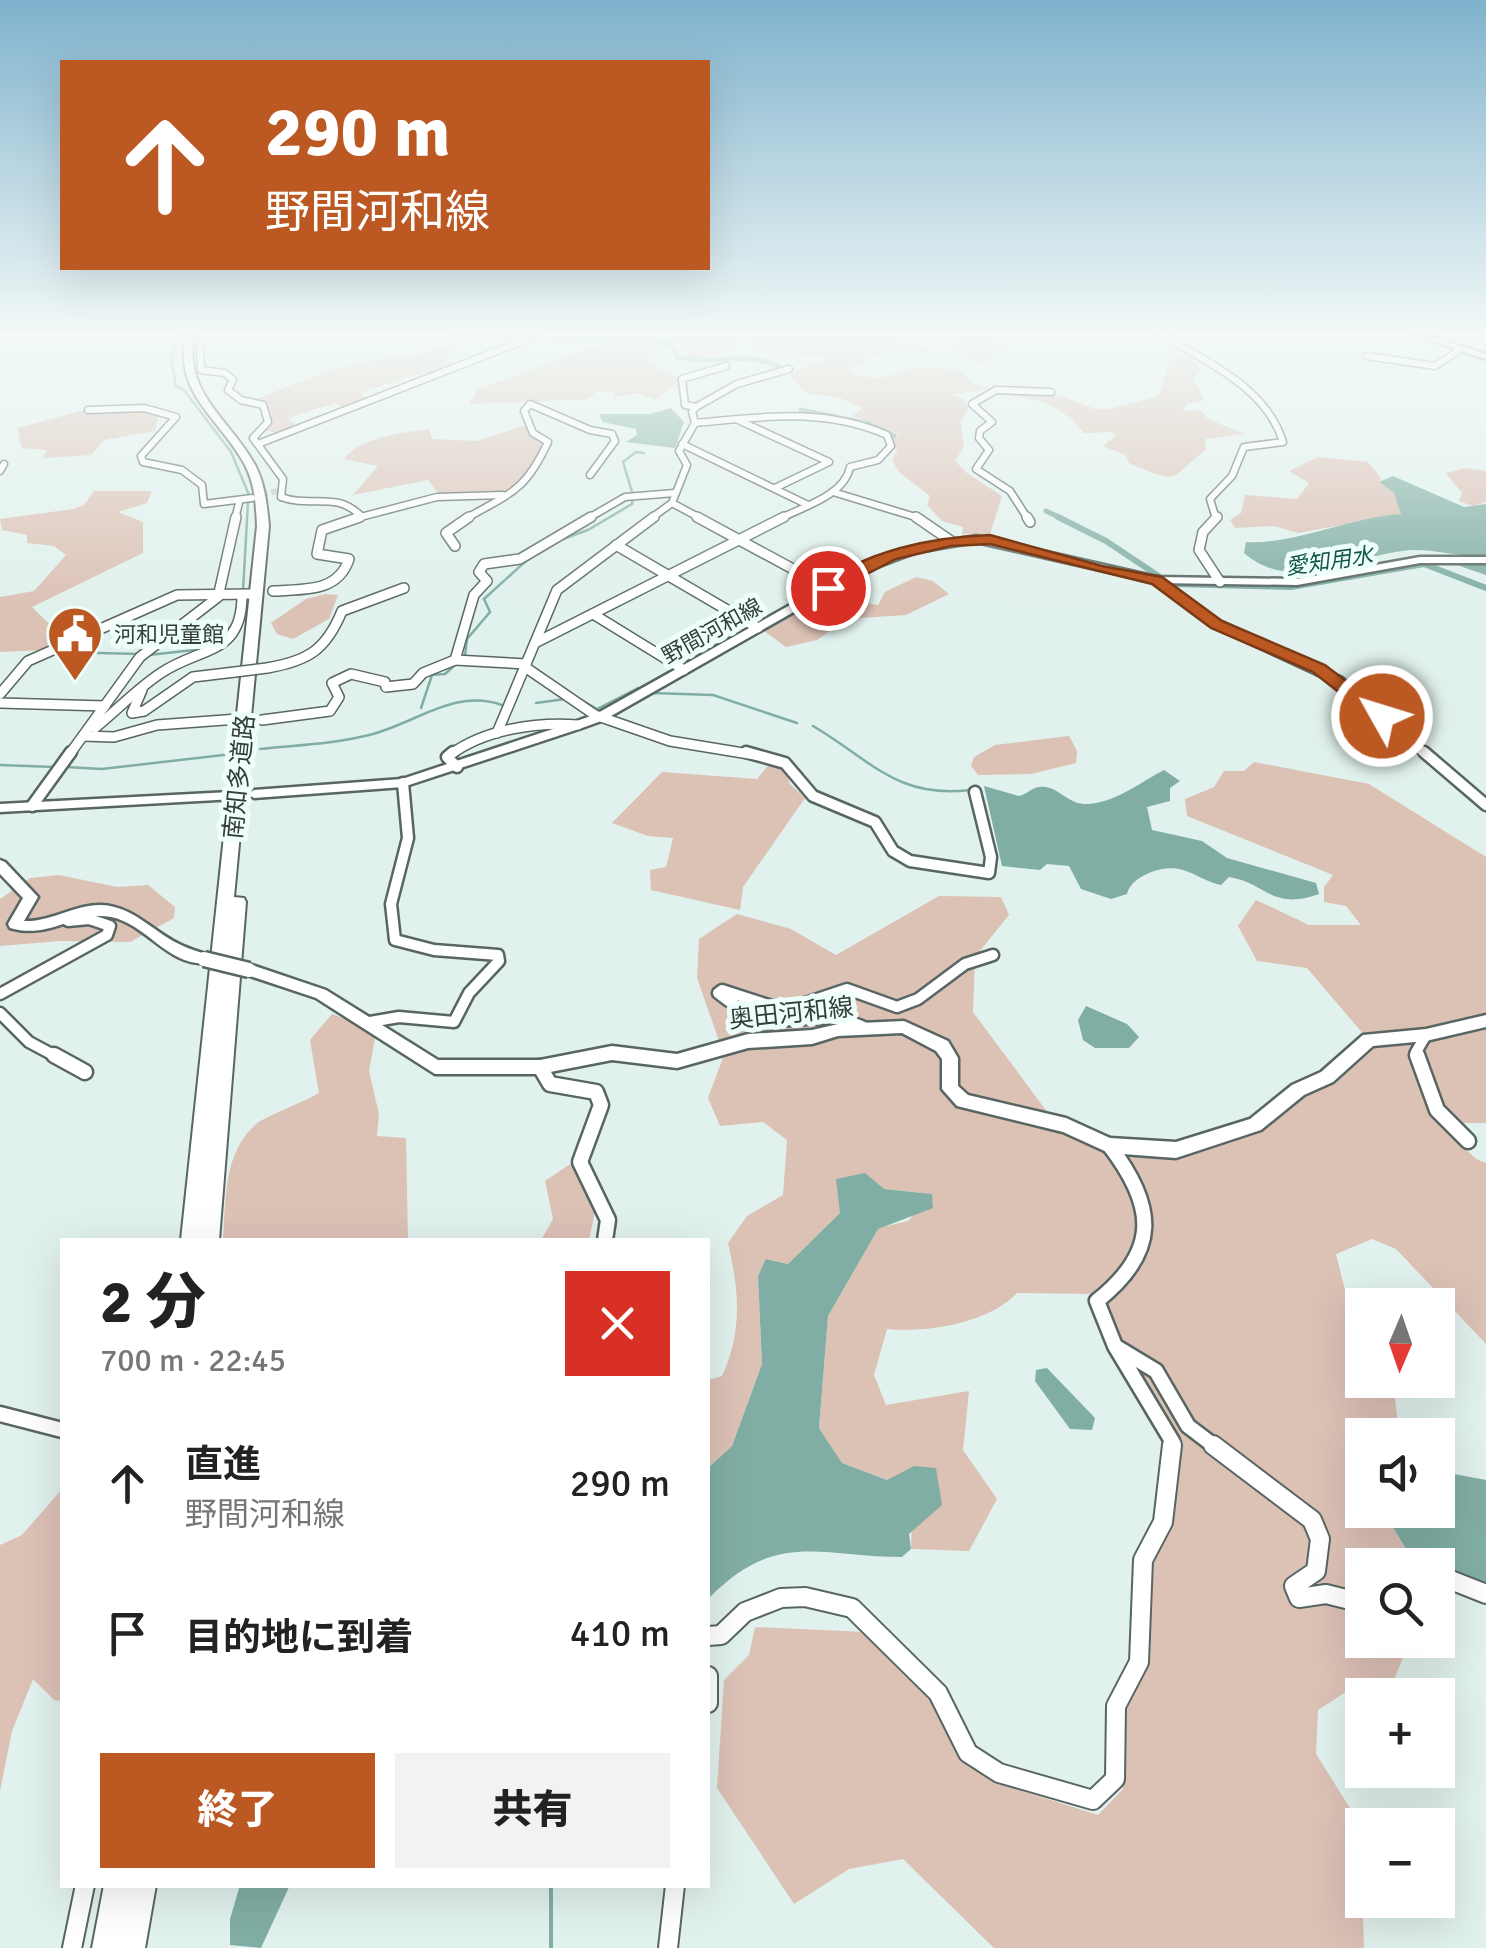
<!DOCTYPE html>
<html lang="ja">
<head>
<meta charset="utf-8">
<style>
	body { margin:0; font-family:Signika,"Noto Sans JP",sans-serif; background:#f2f2f2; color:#222; height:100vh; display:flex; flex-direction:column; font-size:38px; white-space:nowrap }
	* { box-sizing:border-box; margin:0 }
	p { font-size:32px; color:#767676 }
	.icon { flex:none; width:55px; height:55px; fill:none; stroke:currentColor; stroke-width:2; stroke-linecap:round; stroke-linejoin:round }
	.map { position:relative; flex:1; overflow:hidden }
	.details { position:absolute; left:60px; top:1238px; width:650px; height:650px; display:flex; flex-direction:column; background:#fff; border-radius:0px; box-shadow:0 10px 40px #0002 }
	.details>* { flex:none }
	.hud { position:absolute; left:60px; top:60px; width:650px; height:210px; border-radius:0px; box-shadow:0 10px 40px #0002; background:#bc5922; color:#fff; overflow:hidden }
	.needle { width:65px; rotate:182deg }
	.fabs { position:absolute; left:1345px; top:1288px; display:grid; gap:20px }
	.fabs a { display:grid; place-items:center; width:110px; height:110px; border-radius:0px; background:#fff; box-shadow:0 10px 40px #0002; font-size:50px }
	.pin { position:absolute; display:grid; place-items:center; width:85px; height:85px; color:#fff; margin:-42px; border:5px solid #fff; border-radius:50%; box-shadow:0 2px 10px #0007 }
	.me { position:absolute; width:110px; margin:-55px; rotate:309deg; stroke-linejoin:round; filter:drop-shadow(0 0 8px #0008) }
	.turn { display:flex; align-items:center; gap:35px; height:210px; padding:0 40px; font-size:45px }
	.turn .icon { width:130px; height:130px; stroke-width:2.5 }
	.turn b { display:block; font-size:70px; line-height:85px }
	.round { display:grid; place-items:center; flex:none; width:105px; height:105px; border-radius:0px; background:#f2f2f2 }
	.summary { display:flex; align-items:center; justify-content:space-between; height:170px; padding:0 40px }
	h1 { font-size:60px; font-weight:800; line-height:75px }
	.action { display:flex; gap:20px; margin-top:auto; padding:20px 40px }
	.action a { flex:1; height:115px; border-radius:0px; background:#bc5922; color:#fff; font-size:40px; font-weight:800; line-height:115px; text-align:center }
	.action a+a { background:#f2f2f2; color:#222 }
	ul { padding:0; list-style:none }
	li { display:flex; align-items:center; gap:30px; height:150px; padding:0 40px }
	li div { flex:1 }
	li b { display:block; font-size:38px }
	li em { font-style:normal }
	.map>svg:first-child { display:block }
</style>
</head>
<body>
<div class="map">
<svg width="1486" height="1948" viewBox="0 0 1486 1948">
	<rect width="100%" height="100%" fill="#e1f1ed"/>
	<!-- green -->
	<g fill="#dcc1b5">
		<path d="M625 335H896L900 342 942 354 893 349 882 357 769 354 745 341 718 356 689 357C680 341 669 339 651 340L648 363 677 377 681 387H671L656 400 638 393 615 397V392L596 391 589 399 469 404 479 389Z"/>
		<polygon points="914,335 994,336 1005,346 989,353 997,360 979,363 950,352 961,350 963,344"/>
		<path d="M439 347 452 348 446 359 456 368 413 375 360 393 369 400 346 408 335 403 288 418 295 425 281 433 265 431 272 416 266 404 254 400C290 386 343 363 380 359 401 357 419 356 439 347Z"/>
		<path d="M1177 355 1191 358 1202 370 1193 378 1204 400 1187 404 1183 411 1201 410 1208 419 1245 434 1205 439 1206 450C1165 481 1183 485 1129 463L1125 455 1103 446 1115 436 1112 432 1084 433C1057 400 1039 401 998 393L1059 395 1095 409H1110L1159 396 1170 361Z"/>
		<path d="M830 357H860L870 362 852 367 851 372C883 386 894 370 920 368 933 367 947 369 960 370L974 384 990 388 951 395 960 397 969 408 961 422 964 447 955 461 967 473 1002 496 990 534H962L963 527 942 521 927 505 930 496 899 472 892 460 897 450 893 439 900 435 853 416 863 408C854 406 848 400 840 398 810 391 813 404 790 374Z"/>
		<polygon points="144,410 158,416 155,431 104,440 91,455 43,458 47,450 22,448 17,428 81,411"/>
		<path d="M526 425 529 434 545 442 531 474 503 493 437 492 428 480 353 495 378 466 344 459C362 436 403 433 429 429L432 439 477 441Z"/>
		<polygon points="1318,457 1368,462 1381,478 1379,482 1394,493 1402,514 1298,533 1274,526 1235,528 1230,520 1241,513 1245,495 1297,499 1309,483 1289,471"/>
		<polygon points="1465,468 1486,471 1486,502 1473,506 1459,501 1462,493 1446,473"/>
		<polygon points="94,491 152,491 147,503 118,512 143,522 143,553 32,607 47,622 88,625 89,632 46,650 0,652 0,597 34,591 66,555 54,546 27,543 27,535 2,530 0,519 73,509 84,505"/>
		<polygon points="916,577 933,581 949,594 906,615 859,618 838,625 817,640 786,647 763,630 831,591 852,590 867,603 878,605 885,592"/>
		<polygon points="325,594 338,595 329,619 293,639 277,634 271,623 306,599"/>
		<polygon points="1069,736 1077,751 1076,763 1031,774 978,775 971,766 974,757 995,745"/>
		<polygon points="772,761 783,765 790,784 805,798 743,887 740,910 651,890 650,870 666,867 673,838 648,836 612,823 662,772 757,779"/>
		<path d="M1254 762 1369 784 1486 857V1123H1438L1476 1159 1486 1163V1344L1396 1249 1372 1239 1336 1254 1346 1294 1362 1317V1380H1393L1399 1435H1362V1444L1353 1446 1362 1468V1510H1382L1415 1565H1362V1640H1410L1388 1695 1346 1692 1318 1710 1316 1754 1360 1824 1364 1948H994L903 1859 849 1869 794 1904 717 1788 724 1680 749 1655 755 1627 865 1632 932 1701 964 1761 1000 1784 1098 1815 1123 1789 1126 1710 1146 1671 1149 1567 1173 1526 1180 1441 1121 1342 1098 1294 1017 1293C989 1323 927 1333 887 1329L874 1375 886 1405 969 1391 963 1450 997 1499 969 1551 911 1549 914 1467 888 1480 842 1463 819 1428 828 1316 878 1228 908 1221 932 1194 884 1189 840 1213 788 1264 767 1259 758 1276 762 1364 732 1446 708 1468V1380L722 1376C743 1330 739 1291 728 1243L747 1216 783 1195 787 1140 763 1122 720 1126 708 1098 724 1055 697 978 699 939 737 914 791 929 836 955 939 896 1001 897 1009 915 975 957 973 1012 1051 1117 1104 1148 1178 1156 1232 1142 1260 1130 1300 1094 1371 1043 1307 968 1257 961 1238 926 1256 900 1309 925H1361L1346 906 1324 902V887L1333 875 1187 816 1185 799 1214 787 1224 771H1244Z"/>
		<polygon points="59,875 117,887 148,885 175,907 174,918 130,942 61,941 0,946 0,899 30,878"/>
		<path d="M332 1014 363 1026 375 1038 369 1071 379 1114 377 1136 406 1138 408 1240H223C226 1200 223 1153 256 1124 264 1117 306 1101 319 1093L310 1040Z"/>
		<polygon points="573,1162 596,1207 589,1240 541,1240 553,1219 545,1181"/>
		<polygon points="62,1489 62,1701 54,1700 33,1679 12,1731 0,1791 0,1545 22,1535"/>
	</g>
	<!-- water -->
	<g fill="#81aea4">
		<polygon points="671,408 684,422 675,448 626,442 637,435 636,429 603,422 599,414 650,414"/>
		<path d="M1393 476 1464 507 1486 504V575L1454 564 1479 565 1474 556C1453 555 1431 549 1411 550 1355 554 1294 596 1244 553L1246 542C1294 545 1351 517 1401 514L1394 493 1379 482Z"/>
		<path d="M1164 770 1180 781 1170 788V801L1147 807 1152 830 1202 841 1227 858 1316 883 1319 894C1271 911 1267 883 1229 877L1221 885C1207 882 1196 874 1183 870 1165 864 1132 875 1127 894L1111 899 1081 889 1069 866 1047 864 1040 870 1002 866 984 786 1019 796C1028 794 1032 787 1040 787 1057 785 1066 803 1084 804 1113 805 1142 781 1164 770Z"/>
		<polygon points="1086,1006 1127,1024 1139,1037 1129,1048 1095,1048 1083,1040 1078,1020"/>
		<path d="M865 1173 884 1189 932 1194 933 1208 878 1229 828 1316 819 1428 842 1463 887 1480 914 1466 936 1468 942 1505 909 1534 911 1549 902 1557C819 1557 777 1529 708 1599V1468L732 1446 762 1364 758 1276 766 1259 788 1264 840 1213 836 1179Z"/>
		<polygon points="1047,1368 1095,1418 1092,1430 1070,1429 1035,1381 1036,1370"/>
		<polygon points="1438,1471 1486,1480 1486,1584 1409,1554 1382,1510 1438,1510"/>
		<polygon points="240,1885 290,1885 261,1948 230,1945 230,1919"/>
	</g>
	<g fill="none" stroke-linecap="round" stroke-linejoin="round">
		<!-- stream-far1 -->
		<g stroke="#81aea4" stroke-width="2.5">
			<polyline points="177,335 171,359 176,386 184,390 231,452 249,495"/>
			<polyline points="632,492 623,462 636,452 644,453"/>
			<polyline points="560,540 588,530 632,504 633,498"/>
			<polyline points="243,591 248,502"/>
			<polyline points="61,652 138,654"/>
			<polyline points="149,655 194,650 232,626"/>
			<polyline points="465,656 467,639 490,612 484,599 527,560"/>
			<polyline points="652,693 713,695 797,723"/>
			<polyline points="578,698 597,709 638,688"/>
			<polyline points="536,703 565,699"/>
			<polyline points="421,708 432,675 445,674 455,665"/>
			<path d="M813 726C871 760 897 799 970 790"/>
			<path d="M260 749C296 745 333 744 369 735 415 724 454 688 502 705"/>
			<polyline points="0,765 54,767"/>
			<polyline points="66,767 102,769 232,754"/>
		</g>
		<!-- stream -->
		<polyline stroke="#81aea4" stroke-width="4" points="551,1885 551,1948"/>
		<!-- canal-far1 -->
		<g stroke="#81aea4" stroke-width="5">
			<polyline points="453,335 610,340"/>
			<path d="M656 342 672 345 677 356C714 368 753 346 786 372"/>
			<polyline points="801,410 869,424 894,436"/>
			<polyline points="1046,511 1063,519"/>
		</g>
		<!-- canal -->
		<g stroke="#81aea4" stroke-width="6">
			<polyline points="1058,517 1106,541 1160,577"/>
			<polyline points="1172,584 1291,587 1424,564 1486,588"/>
		</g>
		<!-- minor-tunnel -->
		<polyline stroke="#bfcdc9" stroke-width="6" stroke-dasharray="6 4" stroke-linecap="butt" points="252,498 279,490"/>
		<!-- minor-far4 casing -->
		<g stroke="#586663" stroke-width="9">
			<g id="minor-far4">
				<path d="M1162 335C1207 362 1267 388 1283 442L1244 447 1232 476 1210 499 1216 519"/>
				<path d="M200 346 201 370 225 373 233 380 228 390 241 400 263 405 268 422 253 438 283 479 281 497C310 508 335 491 360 515"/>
				<polyline points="1367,356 1435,366 1458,351"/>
				<polyline points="726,366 682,379 685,405 696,407 737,384 789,369"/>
				<polyline points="88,410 144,408 176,417 141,456 143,462 182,470 202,485 204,504 252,498"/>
				<polyline points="738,420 829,462 775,488"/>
				<path d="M695 423C762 417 824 407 887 435L891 446 878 460 850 467C845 495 803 507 779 519"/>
				<polyline points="258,444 528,339"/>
				<polyline points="682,444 808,505"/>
				<polyline points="0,471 4,464"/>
				<polyline points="833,492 922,519"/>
				<polyline points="672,503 702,519"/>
				<polyline points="235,519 239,503"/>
				<polyline points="353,519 437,497 503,495"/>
				<path d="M465 519C510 493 525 492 548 442L533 433 524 411 530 404 590 430 612 434 615 441 590 475"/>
				<polyline points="587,519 625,497 675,493"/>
				<polyline points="650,519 672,503 687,465 679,451 695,423 692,412 696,407"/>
				<polyline points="1028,519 1010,491 976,469 989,450 979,438 980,431 992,422 972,404 996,390 1051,392"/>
			</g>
		</g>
		<!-- minor-far3 casing -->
		<g stroke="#586663" stroke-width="12">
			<g id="minor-far3">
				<polyline points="697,517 828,588"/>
				<polyline points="916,517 951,541"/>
				<polyline points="1027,517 1030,522"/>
				<polyline points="1217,517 1203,532 1199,550 1220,582"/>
				<polyline points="616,545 758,628"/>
				<polyline points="455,546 446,533 469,517"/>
				<polyline points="1157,580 1217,624 1340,681 1427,755"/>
				<path d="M273 591C303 589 338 593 349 559L317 554 322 530 360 517"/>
				<polyline points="593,614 684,670"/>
				<polyline points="535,643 784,517"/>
				<polyline points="455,660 526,664"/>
				<polyline points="525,667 595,715 670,741 755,755"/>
				<path d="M267 668C308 661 326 650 342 611L404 588"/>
				<polyline points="142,690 132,713 144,711 193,677 235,672"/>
				<polyline points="0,694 28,661 177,595 251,594"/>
				<polyline points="0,703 105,706"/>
				<polyline points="262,720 330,711 339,697 332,683 351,674 385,682 386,687 413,684 423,673 455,660 474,595 487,581 479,572 484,564 520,559 591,517"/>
				<path d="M95 728C117 710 138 688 161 673 201 646 242 656 242 595"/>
				<polyline points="497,733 557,590 654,517"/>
				<polyline points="83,736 114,737 157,725 238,719"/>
				<polyline points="69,755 140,657 218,597 236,517"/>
				<path d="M450 755C485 729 536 722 578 725"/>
			</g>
		</g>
		<!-- minor-far2 casing -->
		<g stroke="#586663" stroke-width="15">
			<g id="minor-far2">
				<polyline points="453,752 447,757 457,767"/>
				<polyline points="746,752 785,763 813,796 875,822 893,851 910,861 989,873 991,857 975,792"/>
				<polyline points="1424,752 1486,805"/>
				<polyline points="32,806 71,752"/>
				<polyline points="0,994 107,935 110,926 89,919 68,921"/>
				<polyline points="0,1013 29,1042 59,1058"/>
				<polyline points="370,1022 399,1017 454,1022 469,993 499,961 498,955 434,950 395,940 391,904 408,838 403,783"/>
				<path d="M868 1029C809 999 785 1047 718 993L722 990 784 1010 847 989 897 1007 918 999 965 964 993 955"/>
				<polyline points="1418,1058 1416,1052 1426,1035"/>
			</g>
		</g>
		<!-- minor-far1 casing -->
		<g stroke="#586663" stroke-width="19">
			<g id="minor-far1">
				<polyline points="54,1055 85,1072"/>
				<polyline points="1417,1055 1437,1110 1468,1141"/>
				<polyline points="540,1067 550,1084 596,1092 601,1105 580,1162 608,1220 605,1240"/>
				<path d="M1109 1145C1156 1206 1160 1251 1097 1301L1115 1346 1172 1441 1171 1448"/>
				<polyline points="1118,1348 1156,1371 1188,1426 1217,1448"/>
				<polyline points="0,1414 62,1430"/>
			</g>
		</g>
		<!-- minor casing -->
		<g stroke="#586663" stroke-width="22">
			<g id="minor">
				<polyline points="1213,1445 1312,1520 1320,1539 1316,1571 1294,1586 1299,1598 1326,1594 1362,1603"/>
				<polyline points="1438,1575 1486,1594"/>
				<polyline points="708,1636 721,1635 745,1612 781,1598 805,1597 852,1608 938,1693 968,1753 999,1773 1093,1800 1115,1779 1116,1706 1139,1662 1143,1560 1163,1522 1172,1445"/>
				<polyline points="708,1676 708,1703"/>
				<polyline points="72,1948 85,1885"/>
				<polyline points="668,1948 675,1885"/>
			</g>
		</g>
		<!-- major casing -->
		<g stroke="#586663" stroke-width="5">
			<g id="major">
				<polygon points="1414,335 1426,335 1486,354 1486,359"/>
				<polygon points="976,536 1157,577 1297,579 1420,557 1486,557 1486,563 1420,563 1297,585 1157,583 976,542 917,552 864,572 604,720 582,728 403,787 254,798 248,794 254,790 402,779 574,722 596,714 856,568 911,547"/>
				<polygon points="230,792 236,796 235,799 0,812 0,804"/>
				<path d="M0 860 5 862 38 897 24 921C52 922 75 904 102 905 134 907 152 931 179 944 189 949 199 952 209 955L211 959 209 963C169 968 147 924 111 917 74 910 51 940 10 928L8 924 23 898 0 874Z"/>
				<polygon points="249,964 326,990 438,1060 540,1060 612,1046 677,1054 748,1034 812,1030 838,1024 904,1021 948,1041 958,1058 958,1086 968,1095 1066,1118 1110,1138 1176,1142 1250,1119 1292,1085 1321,1072 1363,1035 1426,1029 1486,1015 1486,1027 1426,1041 1373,1046 1333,1082 1304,1095 1261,1130 1176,1158 1109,1153 1063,1132 957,1106 942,1089 942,1059 936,1051 902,1033 838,1036 812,1044 748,1048 677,1068 612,1060 540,1074 435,1074 316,998 244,974 242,970 244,966"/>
			</g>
		</g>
		<!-- highway casing -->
		<g stroke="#586663" stroke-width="4">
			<g id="highway">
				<path d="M186 335H194C183 394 230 419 255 465 265 484 267 505 269 526L234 897 244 898 246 902 219 1240H181L257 526C256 505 255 484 245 465 220 418 173 394 186 335Z"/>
				<polygon points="104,1885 156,1885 145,1948 92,1948"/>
			</g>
		</g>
		<!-- minor-far4 -->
		<use href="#minor-far4" stroke="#fff" stroke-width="6"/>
		<!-- minor-far3 -->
		<use href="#minor-far3" stroke="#fff" stroke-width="9"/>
		<!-- minor-far2 -->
		<use href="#minor-far2" stroke="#fff" stroke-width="10"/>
		<!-- minor-far1 -->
		<use href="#minor-far1" stroke="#fff" stroke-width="14"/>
		<!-- minor -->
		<use href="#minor" stroke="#fff" stroke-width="18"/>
		<!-- major -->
		<use href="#major" fill="#fff" fill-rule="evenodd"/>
		<!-- highway -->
		<use href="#highway" fill="#fff" fill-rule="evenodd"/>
		<!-- minor-bridge casing -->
		<g stroke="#586663" stroke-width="12" stroke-linecap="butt">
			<polyline id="minor-bridge" points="235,672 267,668"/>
		</g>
		<!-- major-bridge casing -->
		<g stroke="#586663" stroke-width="19" stroke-linecap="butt">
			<polyline id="major-bridge" points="204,959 249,970"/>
		</g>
		<!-- minor-bridge -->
		<use href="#minor-bridge" stroke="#fff" stroke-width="9"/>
		<!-- major-bridge -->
		<use href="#major-bridge" stroke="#fff" stroke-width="14"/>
	</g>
	<!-- sky -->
	<linearGradient id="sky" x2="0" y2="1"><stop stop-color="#7fb2cd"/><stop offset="0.55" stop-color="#f2f9f7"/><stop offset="1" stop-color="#f2f9f7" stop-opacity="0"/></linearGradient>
	<rect width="1486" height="608" fill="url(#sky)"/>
	<!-- route -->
	<path fill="#bc5922" stroke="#7a3a16" stroke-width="2.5" d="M990 535 1102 566 1162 577 1222 621 1325 665 1392 716 1376 721 1313 672 1211 628 1152 584 990 544 951 546 896 559 834 591 820 588C863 550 935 537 990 535Z"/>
	<!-- icons -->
	<defs>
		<g id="civic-pin" transform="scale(2.875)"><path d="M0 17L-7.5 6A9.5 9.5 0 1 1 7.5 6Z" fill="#bc5922" stroke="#eefffb"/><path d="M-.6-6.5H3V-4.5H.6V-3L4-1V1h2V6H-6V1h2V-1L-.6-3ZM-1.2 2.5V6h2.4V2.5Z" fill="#fff"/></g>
	</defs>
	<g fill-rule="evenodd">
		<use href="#civic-pin" x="75" y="634"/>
	</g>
	<g text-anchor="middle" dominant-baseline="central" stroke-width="10" stroke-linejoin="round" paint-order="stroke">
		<!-- far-water labels -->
		<g font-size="22" font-style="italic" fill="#145449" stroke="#eefffb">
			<text transform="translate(1329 561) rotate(-8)">愛知用水</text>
		</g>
		<!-- far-street labels -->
		<g font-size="22" fill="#363d3b" stroke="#eefffb">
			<text transform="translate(712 631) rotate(-29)">野間河和線</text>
		</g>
		<!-- far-poi labels -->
		<g font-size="22" fill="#363d3b" stroke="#eefffb" text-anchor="start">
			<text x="114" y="634">河和児童館</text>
		</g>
		<!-- street labels -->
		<g font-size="25" fill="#363d3b" stroke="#eefffb">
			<text transform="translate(239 777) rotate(-84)">南知多道路</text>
			<text transform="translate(791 1013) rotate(-6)">奥田河和線</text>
		</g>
	</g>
</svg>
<div class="fabs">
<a><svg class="needle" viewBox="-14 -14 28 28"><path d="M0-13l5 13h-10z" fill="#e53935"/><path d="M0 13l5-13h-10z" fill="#767676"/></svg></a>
<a><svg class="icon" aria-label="sound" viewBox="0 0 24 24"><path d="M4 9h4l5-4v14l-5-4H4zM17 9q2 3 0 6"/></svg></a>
<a><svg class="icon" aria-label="search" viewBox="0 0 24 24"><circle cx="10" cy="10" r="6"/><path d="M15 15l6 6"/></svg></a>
<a>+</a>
<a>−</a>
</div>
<div class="pin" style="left:828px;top:588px;background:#d93025"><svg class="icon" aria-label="arrive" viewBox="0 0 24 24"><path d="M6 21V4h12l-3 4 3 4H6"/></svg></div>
<svg class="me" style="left:1382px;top:716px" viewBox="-20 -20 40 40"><circle r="17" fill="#bc5922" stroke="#fff" stroke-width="3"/><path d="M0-11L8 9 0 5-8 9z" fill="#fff"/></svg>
<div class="hud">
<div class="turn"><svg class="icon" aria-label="ahead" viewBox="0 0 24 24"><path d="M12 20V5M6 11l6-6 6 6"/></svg><div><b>290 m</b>野間河和線</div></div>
</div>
<section class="details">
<div class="summary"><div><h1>2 分</h1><p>700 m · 22:45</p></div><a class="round" style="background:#d93025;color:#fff"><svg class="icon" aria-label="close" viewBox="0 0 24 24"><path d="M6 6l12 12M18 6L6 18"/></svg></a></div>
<ul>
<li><svg class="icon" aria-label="ahead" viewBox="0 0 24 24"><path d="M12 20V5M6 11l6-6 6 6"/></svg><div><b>直進</b><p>野間河和線</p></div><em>290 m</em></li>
<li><svg class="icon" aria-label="arrive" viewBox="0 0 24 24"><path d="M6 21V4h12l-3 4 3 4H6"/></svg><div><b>目的地に到着</b></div><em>410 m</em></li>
</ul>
<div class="action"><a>終了</a><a>共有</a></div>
</section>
</div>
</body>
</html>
